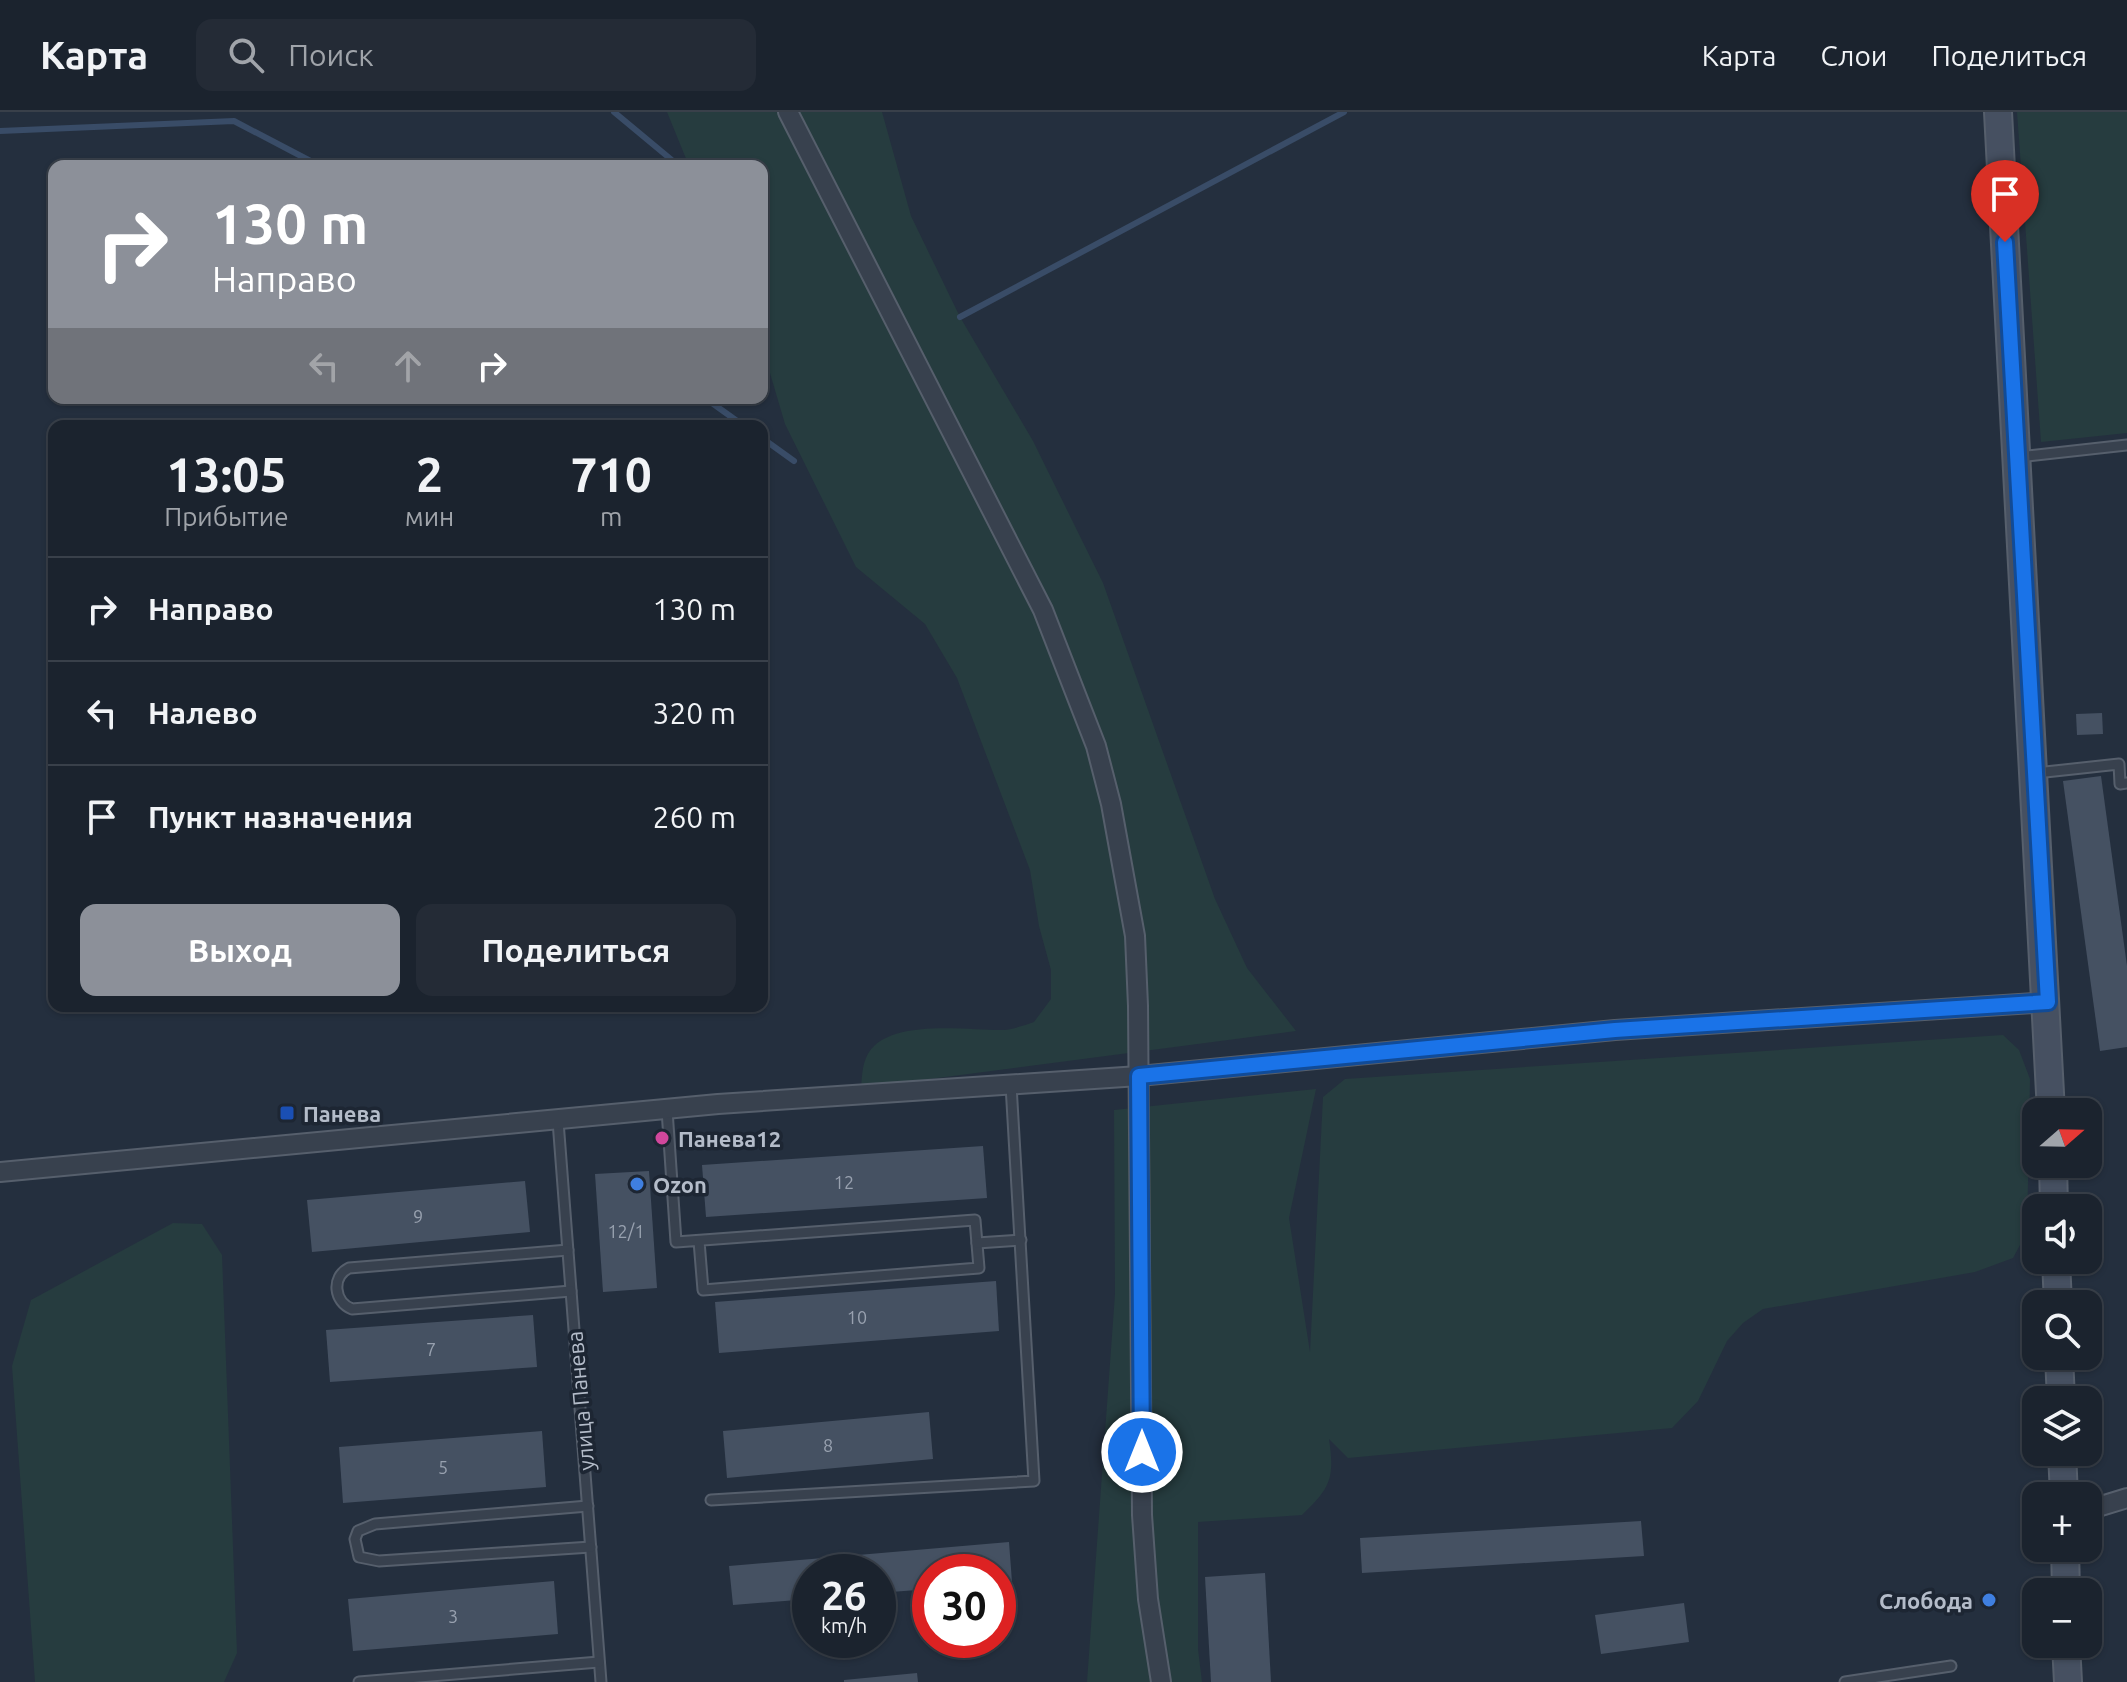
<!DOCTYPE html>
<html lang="ru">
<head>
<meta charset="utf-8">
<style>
	body { margin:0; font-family:Ubuntu,sans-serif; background:#242b36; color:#f1f3f6; height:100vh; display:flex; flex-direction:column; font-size:30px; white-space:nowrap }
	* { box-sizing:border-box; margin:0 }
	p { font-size:26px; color:#a0a4aa }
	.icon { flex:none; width:44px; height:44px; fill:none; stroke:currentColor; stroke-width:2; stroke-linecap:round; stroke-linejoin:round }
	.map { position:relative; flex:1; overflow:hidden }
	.sheet { position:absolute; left:48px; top:308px; width:720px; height:592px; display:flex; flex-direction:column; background:#1b232e; border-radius:16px; box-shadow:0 2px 6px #0004,0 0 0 2px #39404a }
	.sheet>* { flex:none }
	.banner { position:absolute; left:48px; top:48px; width:720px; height:244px; border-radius:16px; box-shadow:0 2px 6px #0004,0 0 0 2px #39404a; background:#8c9099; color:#fff; overflow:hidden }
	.needle { width:52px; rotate:70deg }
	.tools { position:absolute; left:2022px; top:986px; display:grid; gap:16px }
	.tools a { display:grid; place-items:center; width:80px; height:80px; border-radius:16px; background:#1b232e; box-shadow:0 2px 6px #0004,0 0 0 2px #39404a; font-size:40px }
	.speed { position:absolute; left:792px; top:1442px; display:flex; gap:16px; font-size:40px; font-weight:700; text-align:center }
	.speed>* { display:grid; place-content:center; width:104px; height:104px; border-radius:50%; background:#1b232e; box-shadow:0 2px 6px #0004,0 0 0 2px #39404a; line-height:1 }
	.speed small { font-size:20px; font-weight:400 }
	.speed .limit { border:12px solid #d22; background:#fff; color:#111 }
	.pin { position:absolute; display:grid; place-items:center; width:68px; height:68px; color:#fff; margin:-82px -34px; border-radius:50% 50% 50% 0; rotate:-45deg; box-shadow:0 0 8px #0007 }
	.pin .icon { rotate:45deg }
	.me { position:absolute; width:88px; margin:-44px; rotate:0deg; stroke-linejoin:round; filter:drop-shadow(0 0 6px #0008) }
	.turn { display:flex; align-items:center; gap:28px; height:168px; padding:0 32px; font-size:36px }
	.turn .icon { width:104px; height:104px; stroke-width:2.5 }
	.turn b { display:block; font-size:56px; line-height:68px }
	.lanes { display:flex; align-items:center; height:76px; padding:0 32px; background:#0003; justify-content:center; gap:40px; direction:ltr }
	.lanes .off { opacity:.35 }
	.eta { display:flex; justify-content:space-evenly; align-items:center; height:136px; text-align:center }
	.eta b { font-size:48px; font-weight:700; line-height:56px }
	.primary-button { display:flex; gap:16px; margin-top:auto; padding:16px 32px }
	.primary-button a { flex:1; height:92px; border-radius:16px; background:#8c9099; color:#fff; font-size:32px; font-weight:700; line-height:92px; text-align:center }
	.primary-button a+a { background:#242b36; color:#f1f3f6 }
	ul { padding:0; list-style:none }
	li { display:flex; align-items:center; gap:24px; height:104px; padding:0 32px; border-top:2px solid #39404a }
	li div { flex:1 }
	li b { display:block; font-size:30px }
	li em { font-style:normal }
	header { display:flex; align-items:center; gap:48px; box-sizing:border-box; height:112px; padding:0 40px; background:#1b232e; border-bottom:2px solid #39404a }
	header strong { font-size:38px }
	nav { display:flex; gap:44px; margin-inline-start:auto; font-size:28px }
	.search { width:560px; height:72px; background:#242b36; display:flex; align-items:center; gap:20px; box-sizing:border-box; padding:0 28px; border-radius:16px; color:#a0a4aa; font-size:30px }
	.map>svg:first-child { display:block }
</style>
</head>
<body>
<header>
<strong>Карта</strong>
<div class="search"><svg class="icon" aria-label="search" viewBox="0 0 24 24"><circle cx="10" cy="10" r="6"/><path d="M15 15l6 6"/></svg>Поиск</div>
<nav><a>Карта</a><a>Слои</a><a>Поделиться</a></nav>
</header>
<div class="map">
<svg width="2127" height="1570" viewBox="0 0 2127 1570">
	<rect width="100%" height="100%" fill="#242f3e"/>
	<!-- green -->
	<g fill="#263c3f">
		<path d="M667 0H882L911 104 960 205 1033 329 1103 471 1215 787 1247 856 1296 919 861 976C862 966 862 955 866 946 883 904 970 919 1004 918 1014 917 1025 913 1034 910L1051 887V858L1039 814 1030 758 957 566 925 512 856 455 785 312 762 234V54H689Z"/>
		<polygon points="2017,0 2127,0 2127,321 2041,330"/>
		<path d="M2003 923 2019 938 2030 967 2027 1120 2013 1146 1975 1160 1763 1197 1743 1211 1727 1229 1698 1289 1672 1316 1348 1346 1329 1327C1335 1367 1330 1376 1302 1403L1198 1410V1537L1202 1570H1087L1115 1182 1114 998 1316 977 1289 1106 1310 1240 1323 985 1345 967Z"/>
		<polygon points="173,1111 202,1112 222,1143 237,1541 224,1570 35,1570 12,1254 31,1188"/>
	</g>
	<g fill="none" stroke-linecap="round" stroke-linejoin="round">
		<!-- stream -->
		<g stroke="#394c67" stroke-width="6">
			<polyline points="614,0 679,54"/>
			<polyline points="0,19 234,9 320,54"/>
			<polyline points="960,205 1344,0"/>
			<polyline points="705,286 744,314"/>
			<polyline points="762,326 794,349"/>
		</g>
	</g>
	<!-- building -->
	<g fill="#455162">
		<polygon points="2102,601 2103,622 2077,623 2076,602"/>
		<polygon points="2101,664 2127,854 2127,935 2100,939 2063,669"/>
		<polygon points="983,1034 987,1086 706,1105 702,1053"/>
		<polygon points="649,1059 657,1176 603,1180 595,1062"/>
		<polygon points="525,1069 530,1120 312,1140 307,1088"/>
		<polygon points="996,1169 999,1219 719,1241 715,1190"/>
		<polygon points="533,1203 537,1255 330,1270 326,1218"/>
		<polygon points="929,1300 933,1347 727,1366 723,1319"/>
		<polygon points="542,1319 546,1375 343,1391 339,1335"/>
		<polygon points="1641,1409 1644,1444 1362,1461 1360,1426"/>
		<polygon points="1009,1430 1012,1470 998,1471 998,1460 930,1460 930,1477 878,1481 878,1460 810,1460 810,1487 733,1493 729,1454"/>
		<polygon points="1265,1461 1271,1570 1211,1570 1205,1465"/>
		<polygon points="554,1469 558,1522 353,1539 348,1487"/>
		<polygon points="1684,1491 1689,1530 1601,1542 1595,1503"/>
		<polygon points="917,1561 918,1570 844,1570 844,1568"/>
	</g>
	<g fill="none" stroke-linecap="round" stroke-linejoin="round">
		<!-- lane casing -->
		<g stroke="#565f6c" stroke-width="13">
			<g id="lane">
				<polyline points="2019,345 2127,333"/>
				<polyline points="2036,661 2119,652 2120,672 2127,671"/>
				<polyline points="667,998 676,1130 975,1108 979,1156 703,1178 699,1129"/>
				<polyline points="558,1009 601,1570"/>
				<polyline points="977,1131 1021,1128"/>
				<path d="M568 1138 349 1156C331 1165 334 1190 352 1197L571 1179"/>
				<polyline points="711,1388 1034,1369 1011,973"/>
				<polyline points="588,1394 375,1412 358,1419 355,1427 359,1445 379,1449 591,1435"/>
				<polyline points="359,1570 599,1550"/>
				<polyline points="1845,1570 1951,1554"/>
			</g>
		</g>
		<!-- street casing -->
		<g stroke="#565f6c" stroke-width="22">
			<g id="street">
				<polyline points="788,0 1043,498 1096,634 1111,692 1135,824 1138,894 1142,1403 1148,1487 1161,1570"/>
				<polyline points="0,1060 718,992 1139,964 1615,918 2048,890"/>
				<polyline points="2088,1398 2127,1386"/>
			</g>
		</g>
		<!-- secondary casing -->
		<g stroke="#565f6c" stroke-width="30">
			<g id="secondary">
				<polyline points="1998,0 2051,1000"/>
				<polyline points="2053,1052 2054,1096"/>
				<polyline points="2056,1148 2058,1192"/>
				<polyline points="2059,1244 2061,1288"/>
				<polyline points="2062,1340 2064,1384"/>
				<polyline points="2065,1436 2066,1480"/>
				<polyline points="2066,1532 2068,1570"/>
			</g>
		</g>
		<!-- lane -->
		<use href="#lane" stroke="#38414e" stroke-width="9"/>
		<!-- street -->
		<use href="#street" stroke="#38414e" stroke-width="18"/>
		<!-- secondary -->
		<use href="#secondary" stroke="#465061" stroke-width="26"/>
	</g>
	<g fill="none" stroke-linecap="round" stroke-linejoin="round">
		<!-- route casing -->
		<g stroke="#114b97" stroke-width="20">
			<polyline id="route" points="1142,1340 1139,964 1615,918 2048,890 2005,130"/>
		</g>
		<!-- route -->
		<use href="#route" stroke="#1a73e8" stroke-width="14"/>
	</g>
	<!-- markers -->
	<rect fill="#1a4fb4" stroke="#1d2633" stroke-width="3" x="279" y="993" width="16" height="16" rx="4"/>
	<circle fill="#d1479c" stroke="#1d2633" stroke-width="3" cx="662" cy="1026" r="8"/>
	<g fill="#3f7fe0" stroke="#1d2633" stroke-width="3">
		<circle cx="637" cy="1072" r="8"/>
		<circle cx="1989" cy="1488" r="8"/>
	</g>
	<g text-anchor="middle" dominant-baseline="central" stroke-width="7" stroke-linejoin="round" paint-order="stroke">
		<!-- number labels -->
		<g font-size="18" fill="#98a1af">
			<text x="844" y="1070">12</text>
			<text x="418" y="1104">9</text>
			<text x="626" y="1119">12/1</text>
			<text x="857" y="1205">10</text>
			<text x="431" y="1237">7</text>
			<text x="828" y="1333">8</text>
			<text x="443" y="1355">5</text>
			<text x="453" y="1504">3</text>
		</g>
		<!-- poi labels -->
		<g font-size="22" font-weight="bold" fill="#b4bcc9" stroke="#1d2633" text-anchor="start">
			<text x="303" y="1001">Панева</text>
			<text x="678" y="1026">Панева12</text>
			<text x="653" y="1072">Ozon</text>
			<text x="1973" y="1488" text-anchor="end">Слобода</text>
		</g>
		<!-- street labels -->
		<g font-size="22" fill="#b4bcc9" stroke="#1d2633">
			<text transform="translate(580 1289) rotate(-95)">улица Панева</text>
		</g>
	</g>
</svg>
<div class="tools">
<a><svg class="needle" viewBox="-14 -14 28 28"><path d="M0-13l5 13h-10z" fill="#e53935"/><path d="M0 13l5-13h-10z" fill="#a0a4aa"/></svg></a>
<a><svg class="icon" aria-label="sound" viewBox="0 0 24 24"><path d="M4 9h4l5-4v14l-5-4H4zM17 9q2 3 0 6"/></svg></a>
<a><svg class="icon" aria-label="search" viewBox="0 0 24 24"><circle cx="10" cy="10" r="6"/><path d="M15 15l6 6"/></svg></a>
<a><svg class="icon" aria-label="layers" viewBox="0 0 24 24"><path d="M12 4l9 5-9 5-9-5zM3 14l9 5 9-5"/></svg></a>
<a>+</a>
<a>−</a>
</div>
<div class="speed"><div>26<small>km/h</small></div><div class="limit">30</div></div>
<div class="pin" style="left:2005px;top:130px;background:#d93025"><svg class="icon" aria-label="arrive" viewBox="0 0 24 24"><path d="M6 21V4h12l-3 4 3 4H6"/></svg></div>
<svg class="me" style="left:1142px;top:1340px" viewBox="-20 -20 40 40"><circle r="17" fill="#1a73e8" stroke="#fff" stroke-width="3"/><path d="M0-11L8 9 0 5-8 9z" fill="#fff"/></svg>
<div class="banner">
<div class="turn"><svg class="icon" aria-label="right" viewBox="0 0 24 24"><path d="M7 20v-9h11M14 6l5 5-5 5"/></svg><div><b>130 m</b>Направо</div></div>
<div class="lanes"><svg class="icon off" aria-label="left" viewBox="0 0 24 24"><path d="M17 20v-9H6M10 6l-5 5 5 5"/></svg><svg class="icon off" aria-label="ahead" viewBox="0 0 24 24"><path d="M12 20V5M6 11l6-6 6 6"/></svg><svg class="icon" aria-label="right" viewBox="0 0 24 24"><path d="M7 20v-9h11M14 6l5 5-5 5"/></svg></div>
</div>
<section class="sheet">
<div class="eta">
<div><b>13:05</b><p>Прибытие</p></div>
<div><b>2</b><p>мин</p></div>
<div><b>710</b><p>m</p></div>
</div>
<ul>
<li><svg class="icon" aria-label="right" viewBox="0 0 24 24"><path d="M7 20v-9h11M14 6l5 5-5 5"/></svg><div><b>Направо</b></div><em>130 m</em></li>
<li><svg class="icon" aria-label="left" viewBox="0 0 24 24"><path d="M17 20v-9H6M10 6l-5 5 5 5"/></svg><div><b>Налево</b></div><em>320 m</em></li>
<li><svg class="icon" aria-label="arrive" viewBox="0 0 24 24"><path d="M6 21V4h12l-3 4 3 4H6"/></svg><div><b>Пункт назначения</b></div><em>260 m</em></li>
</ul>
<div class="primary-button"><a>Выход</a><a>Поделиться</a></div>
</section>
</div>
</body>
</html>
